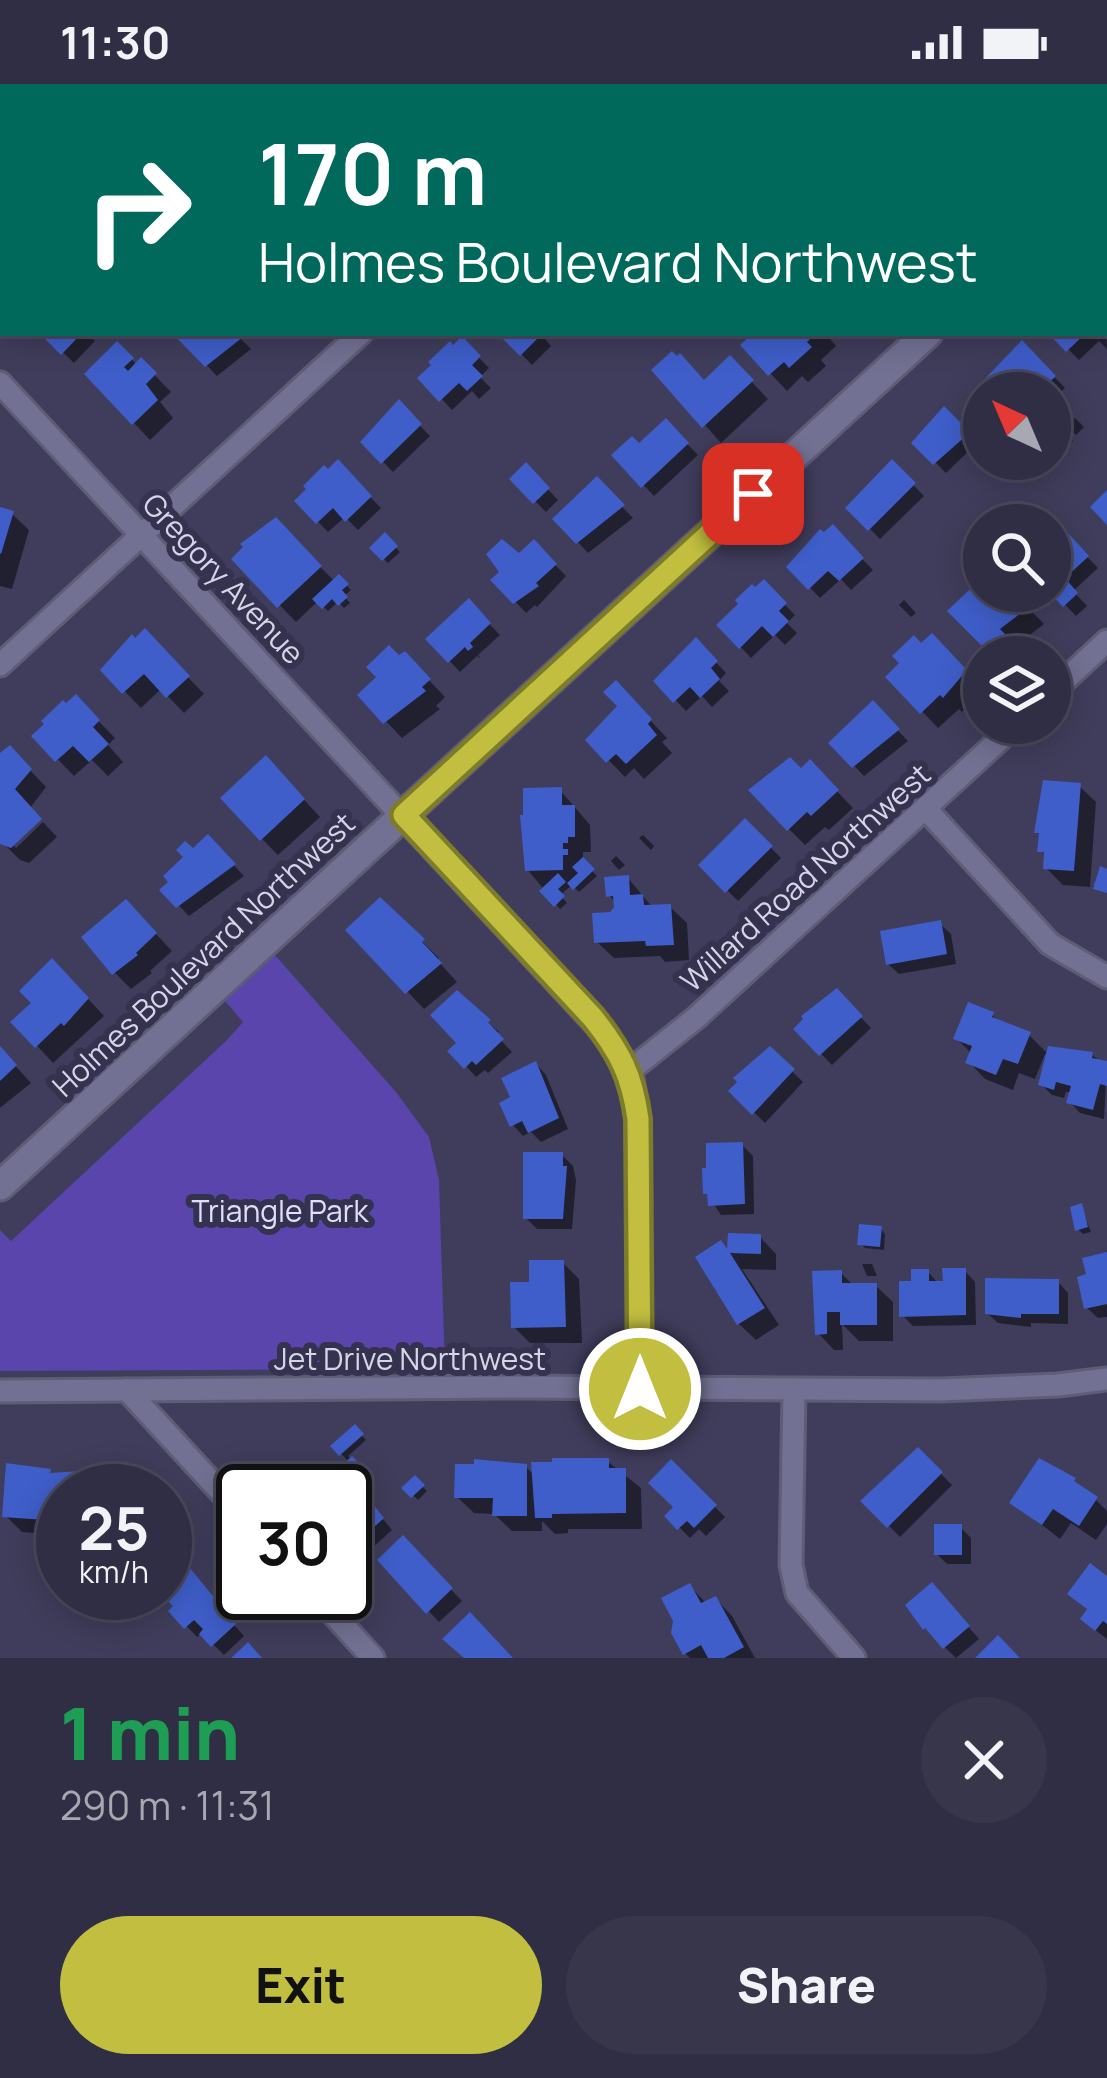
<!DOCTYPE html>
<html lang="en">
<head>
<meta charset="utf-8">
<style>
	body { margin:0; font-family:Manrope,sans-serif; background:#37364b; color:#f1f3f6; height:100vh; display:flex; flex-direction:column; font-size:45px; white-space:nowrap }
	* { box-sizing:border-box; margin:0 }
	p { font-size:39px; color:#a7a8b2 }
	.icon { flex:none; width:66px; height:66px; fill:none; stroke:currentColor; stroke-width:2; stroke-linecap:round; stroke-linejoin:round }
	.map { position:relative; height:1574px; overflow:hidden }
	.sheet { display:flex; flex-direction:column; background:#2f2e44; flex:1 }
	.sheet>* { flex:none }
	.hud { position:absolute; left:0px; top:0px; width:1107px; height:252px; box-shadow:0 6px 30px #0003,0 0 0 3px #4a4a5d; background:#00695c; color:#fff; overflow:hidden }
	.needle { width:78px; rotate:316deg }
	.controls { position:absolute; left:963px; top:288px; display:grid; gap:24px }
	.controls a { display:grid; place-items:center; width:108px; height:108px; border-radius:50%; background:#2f2e44; box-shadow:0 6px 30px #0003,0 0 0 3px #4a4a5d; font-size:60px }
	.speed { position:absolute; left:36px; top:1380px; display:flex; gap:24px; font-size:60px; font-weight:700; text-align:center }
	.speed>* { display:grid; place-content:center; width:156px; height:156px; border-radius:50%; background:#2f2e44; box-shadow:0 6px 30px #0003,0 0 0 3px #4a4a5d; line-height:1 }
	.speed small { font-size:30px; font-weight:400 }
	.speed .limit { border:6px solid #111; border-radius:18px; background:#fff; color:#111 }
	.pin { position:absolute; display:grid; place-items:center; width:102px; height:102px; color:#fff; margin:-51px; border-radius:24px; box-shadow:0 6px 18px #0006 }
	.me { position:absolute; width:132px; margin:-66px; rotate:0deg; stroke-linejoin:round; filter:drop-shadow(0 0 9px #0008) }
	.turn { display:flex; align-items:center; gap:42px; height:252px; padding:0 60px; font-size:54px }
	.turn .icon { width:156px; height:156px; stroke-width:2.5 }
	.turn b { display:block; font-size:84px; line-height:102px }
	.round { display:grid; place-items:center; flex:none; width:126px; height:126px; border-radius:63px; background:#37364b }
	.overview { display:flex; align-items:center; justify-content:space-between; height:204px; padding:0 60px }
	h1 { font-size:72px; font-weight:800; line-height:90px; color:#1e9e55 }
	.button { display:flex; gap:24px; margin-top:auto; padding:24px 60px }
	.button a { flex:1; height:138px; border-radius:72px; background:#c1be40; color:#111; font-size:48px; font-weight:800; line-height:138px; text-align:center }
	.button a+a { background:#37364b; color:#f1f3f6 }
	.status { display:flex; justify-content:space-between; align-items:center; height:84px; padding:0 60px; background:#2f2e44; direction:ltr }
	.status svg { height:33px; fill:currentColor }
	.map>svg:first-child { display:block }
</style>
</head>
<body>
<div class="status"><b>11:30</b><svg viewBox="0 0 49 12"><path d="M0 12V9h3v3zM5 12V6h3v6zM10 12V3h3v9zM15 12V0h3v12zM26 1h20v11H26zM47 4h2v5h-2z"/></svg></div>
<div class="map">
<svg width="1107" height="1574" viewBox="0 0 1107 1574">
	<rect width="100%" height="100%" fill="#3f3d5b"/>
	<!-- green -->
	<polygon fill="#5945ab" points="274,870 396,1008 429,1053 439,1096 445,1285 0,1287 0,1146 11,1157 227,956 243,938 225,917"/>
	<!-- shadow -->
	<g fill="#0007">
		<polygon points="118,0 144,0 147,3 115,3"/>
		<polygon points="324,0 383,0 379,3"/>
		<polygon points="470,0 544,0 541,3"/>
		<polygon points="0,138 3,141 3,211 0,209"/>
		<polygon points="1104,217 1107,265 1099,257 1079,276 1052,249 1104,249"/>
		<polygon points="43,249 87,249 95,257 74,279"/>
		<polygon points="176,249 235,249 251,265 217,292"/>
		<polygon points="501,249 540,249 551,262 532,281"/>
		<polygon points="757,249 825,249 836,262 821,276 826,282 808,298 802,292 787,307 744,261"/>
		<polygon points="462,256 489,284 480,293 491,304 479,315 472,307 452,326 422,294"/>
		<polygon points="1022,260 1065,304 1050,318 1050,309 988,309"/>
		<polygon points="117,261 137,281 141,277 171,308 160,318 173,334 150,356 88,290"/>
		<polygon points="730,275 768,315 721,359 656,286 705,299"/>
		<polygon points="399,320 430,352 393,388 364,358"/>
		<polygon points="944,326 977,359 946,389 916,359"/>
		<polygon points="1050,334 1073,357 1048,381 1042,375 1050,375"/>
		<polygon points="1075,334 1084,343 1076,351 1068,342"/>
		<polygon points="666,338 698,371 654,412 615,371 639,363"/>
		<polygon points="892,379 924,412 880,455 849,424"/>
		<polygon points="338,380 381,424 358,446 345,433 328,448 298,417"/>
		<polygon points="526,382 558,416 546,428 513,395"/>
		<polygon points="597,397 633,434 588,469 556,435"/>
		<polygon points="0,426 12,430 29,446 12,505 0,502"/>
		<polygon points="276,437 335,498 339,494 351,506 344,512 350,519 344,524 338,518 328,527 318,517 296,538 235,475"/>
		<polygon points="832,444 873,486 851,506 841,495 820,514 790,483"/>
		<polygon points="385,453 400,468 388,479 373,464"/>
		<polygon points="1068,453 1098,484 1073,507 1087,522 1076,532 1050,505 1050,469"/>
		<polygon points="534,459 566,492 537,523 535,521 526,529 495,496"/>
		<polygon points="984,496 984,507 1012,507 1044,540 1014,563 1024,573 994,573 951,528"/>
		<polygon points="764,499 795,531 787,539 797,549 785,561 775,551 751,574 720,541"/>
		<polygon points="904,516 916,529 911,533 899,521"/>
		<polygon points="469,519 500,551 478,571 481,575 477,572 460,588 429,555"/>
		<polygon points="932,553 981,604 962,628 959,625 938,644 889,593"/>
		<polygon points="696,557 726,589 719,597 729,607 712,623 702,612 686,627 657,597"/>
		<polygon points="161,565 204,610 184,629 161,605 141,624 104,586"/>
		<polygon points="405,571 445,613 436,622 440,625 402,654 361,611"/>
		<polygon points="616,600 667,654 662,658 672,669 644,695 634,684 625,693 589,656 621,622"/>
		<polygon points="76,614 115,654 108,661 123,678 108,692 92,676 74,692 35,652"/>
		<polygon points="873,621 908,657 864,692 832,659"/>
		<polygon points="10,665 46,703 30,724 11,759 16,764 43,738 57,753 29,779 20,776 3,759 0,750 0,673"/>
		<polygon points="810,679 853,724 829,746 825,743 805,761 789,745 801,688"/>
		<polygon points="282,692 320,733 278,771 262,755"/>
		<polygon points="1079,702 1096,718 1090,803 1063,801 1046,784 1047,773 1041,766 1042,753 1037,748"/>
		<polygon points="560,706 590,741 591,768 583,768 583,778 597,792 579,808 572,801 560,811 567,819 560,825 527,785"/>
		<polygon points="745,738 781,774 738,817 702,781"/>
		<polygon points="643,751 654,762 651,766 639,754"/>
		<polygon points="208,754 244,792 189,832 164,806"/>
		<polygon points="616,772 625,781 619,786 611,777"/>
		<polygon points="628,794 653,824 670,823 687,839 689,876 665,878 660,872 614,874 597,858 616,819 609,811"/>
		<polygon points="380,817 439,874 437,876 457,898 424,925 349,846"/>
		<polygon points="142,835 172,867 150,887 152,889 131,905 115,889"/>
		<polygon points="940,840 951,850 956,880 899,890 888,880"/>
		<polygon points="69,894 104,932 53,979 15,938"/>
		<polygon points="836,908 871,944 832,981 797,945"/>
		<polygon points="457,910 499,948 496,951 512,968 488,989 485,986 476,993 452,967 460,959"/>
		<polygon points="992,931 1001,940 1029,951 1049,971 1092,971 1107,982 1104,1035 1080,1029 1070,1018 1072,1008 1066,1008 1064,1014 1052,1011 1041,1000 1049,972 1045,970 1035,995 1019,989 1013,1006 985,995 969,978 972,970 956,954"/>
		<polygon points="0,965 31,999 0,1024"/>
		<polygon points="770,966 803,998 765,1039 732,1007"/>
		<polygon points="536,980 546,991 568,1045 541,1058 531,1048 523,1052 513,1041 514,1014"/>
		<polygon points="742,1061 753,1072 754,1130 721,1131 706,1109"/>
		<polygon points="562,1071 573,1082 576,1096 572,1145 537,1145 526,1134"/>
		<polygon points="1081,1123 1091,1148 1083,1150 1078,1145"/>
		<polygon points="881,1145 885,1150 884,1166 865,1164 860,1159"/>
		<polygon points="760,1153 776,1170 776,1186 742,1185 779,1241 756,1256 739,1240 730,1169"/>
		<polygon points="1107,1172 1107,1233 1098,1234 1087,1224"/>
		<polygon points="563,1179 579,1195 582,1259 530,1259 514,1243 532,1201"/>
		<polygon points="862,1180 872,1180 877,1192 867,1192"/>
		<polygon points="965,1187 975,1198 976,1241 913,1242 902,1231 914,1200 928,1188 939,1200"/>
		<polygon points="841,1189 854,1202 876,1202 893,1218 893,1257 859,1257 842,1240 843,1266 834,1266 818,1249"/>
		<polygon points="1058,1198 1068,1209 1068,1240 1031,1239 1031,1243 998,1239 987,1229"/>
		<polygon points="355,1344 366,1356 348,1372 375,1400 363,1411 392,1446 372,1464 345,1439 345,1407 318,1407 349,1378 334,1362"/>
		<polygon points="918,1367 952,1401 900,1453 865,1417"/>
		<polygon points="607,1377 641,1404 642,1445 568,1445 568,1449 555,1450 542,1437 542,1447 512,1447 494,1430 474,1429 457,1413 526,1383 535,1392"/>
		<polygon points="671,1379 725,1433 706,1452 699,1445 690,1454 668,1432 677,1423"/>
		<polygon points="49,1388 54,1392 80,1390 96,1407 63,1407 61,1451 22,1448 5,1431"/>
		<polygon points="415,1395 427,1407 418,1416 406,1404"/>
		<polygon points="1096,1416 1107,1427 1107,1440 1096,1456 1071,1439 1060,1455 1013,1418"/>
		<polygon points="960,1443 971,1454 971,1480 947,1480 937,1470"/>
		<polygon points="403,1455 462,1517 439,1538 381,1476"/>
		<polygon points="165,1464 244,1552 224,1571 202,1549 197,1553 172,1527 177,1523 165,1503"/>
		<polygon points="1107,1496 1107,1555 1094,1545 1090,1527"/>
		<polygon points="690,1502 707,1520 716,1515 732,1532 755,1574 690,1574 685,1569"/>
		<polygon points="120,1509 137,1509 143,1515 129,1529 115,1514"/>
		<polygon points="942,1513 979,1555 956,1574 925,1544 909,1522"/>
	</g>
	<!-- building -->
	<g fill="#3f5ec9">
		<polygon points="39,249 82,249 61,271"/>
		<polygon points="172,249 239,249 243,253 205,283"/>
		<polygon points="497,249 543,249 520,272"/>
		<polygon points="753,249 816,249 807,258 812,263 789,284 784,278 768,292 740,261"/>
		<polygon points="1048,249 1086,249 1066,268"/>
		<polygon points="462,252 481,272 472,281 483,292 467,307 459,299 439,318 417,294 431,281 428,278 450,257 453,261"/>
		<polygon points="1022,256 1056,292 1038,309 1021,305 1017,309 984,309 978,302"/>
		<polygon points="117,257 134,274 124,283 128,287 141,273 157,289 146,300 158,316 132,341 84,290"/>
		<polygon points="672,267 677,272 680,269 704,296 730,271 754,296 702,344 651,286"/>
		<polygon points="399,315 422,340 381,380 360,358"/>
		<polygon points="944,322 968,346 967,351 933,381 911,359"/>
		<polygon points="666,334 689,359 641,404 611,371 632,352 639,359"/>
		<polygon points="338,375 372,412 345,438 333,424 316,440 294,417 306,405 303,402 324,381 328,385"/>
		<polygon points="892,375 916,399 868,447 845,424"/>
		<polygon points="526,378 550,404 533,420 509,395"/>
		<polygon points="597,392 625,421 576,460 552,435"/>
		<polygon points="1107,406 1107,441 1090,423"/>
		<polygon points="0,423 14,427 1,470 0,469"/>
		<polygon points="276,433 322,482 277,524 231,475 243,463 240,460"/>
		<polygon points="833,440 864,474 839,497 828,487 808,506 786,483 820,445 824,448"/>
		<polygon points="385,448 398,462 382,477 369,464"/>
		<polygon points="1068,449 1089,472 1065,494 1078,509 1063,523 1050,509 1050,465"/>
		<polygon points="502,455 519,469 534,455 557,480 536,499 539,502 513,520 490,496 499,488 486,470"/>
		<polygon points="339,490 349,500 342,506 348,513 338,522 332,515 322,525 312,515"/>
		<polygon points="984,492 984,507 1016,507 1030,522 1000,545 1011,556 993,573 947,527"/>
		<polygon points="764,495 787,519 779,527 789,537 773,553 762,542 739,565 716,541 738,520 735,516 752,500 755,503"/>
		<polygon points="469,514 491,539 470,559 473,563 468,567 465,563 448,579 425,555"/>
		<polygon points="145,544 190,592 166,614 144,590 122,610 100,586 132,550 135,554"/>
		<polygon points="932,549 967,586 943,614 940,611 920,630 885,593 899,579 892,572 914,551 921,559"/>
		<polygon points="696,553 718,577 711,584 720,595 700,614 690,603 673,619 653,597"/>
		<polygon points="389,561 399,571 405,567 431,595 422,603 426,607 383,640 357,611 376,593 366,583"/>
		<polygon points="616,596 652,635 648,640 657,651 626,680 616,670 606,679 585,656 617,622 603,608"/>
		<polygon points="76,610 100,636 93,643 109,660 89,678 73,662 55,678 31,652 44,640 41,637 63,616 66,619"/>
		<polygon points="873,616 900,645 852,684 828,659"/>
		<polygon points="10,661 32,685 15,705 42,735 11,764 0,760 0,669"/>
		<polygon points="266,671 305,715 260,757 220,714"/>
		<polygon points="790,673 801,684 810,675 839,706 811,732 807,728 787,747 748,706"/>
		<polygon points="1043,696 1081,699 1074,787 1043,785 1044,768 1037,768 1039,749 1034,749"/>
		<polygon points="562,703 562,721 575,721 575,753 568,753 568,759 563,759 563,765 568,765 568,771 563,771 563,786 525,787 520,731 523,731 523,704"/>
		<polygon points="745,734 773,762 725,809 698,781"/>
		<polygon points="208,750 236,780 176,824 159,806 168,798 163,792 183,773 176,766 185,757 193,764"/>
		<polygon points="583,773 595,785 573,806 567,799 578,789 572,783"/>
		<polygon points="1100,782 1107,785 1107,809 1093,805"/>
		<polygon points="558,789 566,798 558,805 565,812 554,823 539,807"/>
		<polygon points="629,791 630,811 643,810 644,821 671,820 674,861 646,862 645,857 594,859 592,829 610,828 614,823 613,812 606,813 604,793"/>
		<polygon points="380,813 425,855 422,858 442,879 405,910 345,846"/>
		<polygon points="126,815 157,849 136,869 138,871 112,891 81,853"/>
		<polygon points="941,836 947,870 886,881 880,847"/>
		<polygon points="52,874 89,914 64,942 61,939 35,964 10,938 31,919 19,907"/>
		<polygon points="837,904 863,932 819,972 793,945 803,935 801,932"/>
		<polygon points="457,906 491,936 488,938 504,955 476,981 472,977 464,985 447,967 456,959 430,931"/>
		<polygon points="968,918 994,928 992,933 1031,948 1018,980 1003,975 996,991 965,979 972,962 953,955"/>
		<polygon points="0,962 17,981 0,997"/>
		<polygon points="770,962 795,985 752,1031 728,1007 737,998 733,994"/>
		<polygon points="1048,962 1093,968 1092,974 1107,977 1107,1002 1100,1000 1093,1026 1066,1019 1071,1002 1056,998 1054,1006 1038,1001"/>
		<polygon points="536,977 559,1034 528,1049 522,1037 510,1043 499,1019 510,1013 501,994"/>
		<polygon points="743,1058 745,1120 708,1122 707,1110 703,1110 702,1084 706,1084 706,1059"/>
		<polygon points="523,1068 563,1068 563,1082 567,1082 563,1135 523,1135"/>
		<polygon points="1082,1119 1088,1143 1075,1147 1070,1123"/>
		<polygon points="859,1140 882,1142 880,1163 857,1161"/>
		<polygon points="728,1149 761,1150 761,1170 730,1169 765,1224 737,1241 695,1173 721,1156 727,1165"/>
		<polygon points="1107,1168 1107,1220 1084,1225 1077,1193 1086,1190 1082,1174"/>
		<polygon points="529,1176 564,1176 566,1243 511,1244 510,1198 529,1198"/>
		<polygon points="942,1184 966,1184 966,1231 899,1233 899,1197 911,1197 911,1185 929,1185 929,1197 943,1197"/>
		<polygon points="842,1186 842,1199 877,1199 877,1241 840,1241 840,1228 827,1228 827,1250 815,1251 812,1187"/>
		<polygon points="985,1194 1059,1195 1059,1230 1021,1230 1021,1234 985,1230"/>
		<polygon points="355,1340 364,1350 339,1372 330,1362"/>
		<polygon points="918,1363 943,1388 887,1444 860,1417"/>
		<polygon points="352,1372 367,1387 353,1400 357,1400 384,1434 360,1456 345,1440 345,1407 314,1407"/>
		<polygon points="552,1374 609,1374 609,1384 626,1384 626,1429 552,1430 552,1434 535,1434 531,1378 552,1378"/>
		<polygon points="1039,1374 1076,1394 1074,1397 1098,1413 1079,1442 1053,1425 1042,1441 1009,1419"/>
		<polygon points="474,1375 527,1380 527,1432 492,1432 493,1414 454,1414 455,1380 474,1380"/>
		<polygon points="671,1375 717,1421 694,1444 687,1437 677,1446 664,1432 673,1423 648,1399"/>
		<polygon points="6,1379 51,1385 50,1389 81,1387 79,1407 63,1407 63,1420 47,1419 46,1436 2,1433"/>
		<polygon points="415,1391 425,1401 411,1414 401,1404"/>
		<rect x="934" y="1440" width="28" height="31"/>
		<polygon points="403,1451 453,1504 426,1530 377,1476"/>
		<polygon points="1090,1479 1107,1492 1107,1540 1103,1537 1095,1547 1080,1535 1087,1525 1067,1510"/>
		<polygon points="189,1483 236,1540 211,1563 199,1550 203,1545 194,1536 184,1545 168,1527 173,1522 160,1509 165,1509"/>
		<polygon points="932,1498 970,1542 943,1565 925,1544 923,1546 905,1521"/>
		<polygon points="690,1499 701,1519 716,1512 744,1563 724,1574 708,1574 701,1561 683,1571 671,1549 673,1537 661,1514"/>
		<polygon points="116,1509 141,1509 123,1527 111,1514"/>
		<polygon points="470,1528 513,1574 464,1574 442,1555"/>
		<polygon points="998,1551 1020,1574 975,1574"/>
		<polygon points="248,1558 262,1574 231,1574 243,1563"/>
	</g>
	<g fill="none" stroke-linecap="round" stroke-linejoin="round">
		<!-- minor casing -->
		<g stroke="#5e5c76" stroke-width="27">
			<g id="minor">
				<polyline points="250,0 253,3"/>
				<polyline points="780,0 783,3"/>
				<polyline points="628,3 631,0"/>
				<polyline points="0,299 611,957 632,995 639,1035 640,1305"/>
				<polyline points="0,581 361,249"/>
				<polyline points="1050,610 1107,557"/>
				<polyline points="925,724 1050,860 1107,893"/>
				<polyline points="628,988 697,933 1018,639"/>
				<polyline points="127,1306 243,1432"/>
				<polyline points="794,1306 791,1481 797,1509 854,1574"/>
				<polyline points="0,1307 515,1303 941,1306 1058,1301 1107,1295"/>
				<polyline points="314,1509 373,1574"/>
			</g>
		</g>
		<!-- tertiary casing -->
		<g stroke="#5e5c76" stroke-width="33">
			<g id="tertiary">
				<polyline points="1104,87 1107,84"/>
				<polyline points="0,1102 928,249"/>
			</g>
		</g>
		<!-- minor -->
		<use href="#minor" stroke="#737193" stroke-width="21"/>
		<!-- tertiary -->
		<use href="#tertiary" stroke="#737193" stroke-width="27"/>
	</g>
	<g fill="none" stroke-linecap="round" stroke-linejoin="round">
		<!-- route casing -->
		<g stroke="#7d7c2a" stroke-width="30">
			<path id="route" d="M640 1305 638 1035C632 991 620 968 593 934L404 731 753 410"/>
		</g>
		<!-- route -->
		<use href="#route" stroke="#c1be40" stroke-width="21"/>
	</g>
	<g text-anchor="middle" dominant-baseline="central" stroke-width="12" stroke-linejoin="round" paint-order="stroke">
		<!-- street labels -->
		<g font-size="30" fill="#d6d5e8" stroke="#353250">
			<text transform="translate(224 494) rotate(47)">Gregory Avenue</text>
			<text transform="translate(805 793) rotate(-42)">Willard Road Northwest</text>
			<text transform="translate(203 870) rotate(-43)">Holmes Boulevard Northwest</text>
			<text x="410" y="1274">Jet Drive Northwest</text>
		</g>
		<!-- park labels -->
		<g font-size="30" fill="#e0defc" stroke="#353250">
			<text x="280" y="1126">Triangle Park</text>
		</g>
	</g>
</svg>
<div class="controls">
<a><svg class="needle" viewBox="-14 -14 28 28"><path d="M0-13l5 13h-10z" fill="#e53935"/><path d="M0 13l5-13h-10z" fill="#a7a8b2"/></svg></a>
<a><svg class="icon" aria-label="search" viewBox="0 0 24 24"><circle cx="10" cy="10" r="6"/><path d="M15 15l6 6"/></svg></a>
<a><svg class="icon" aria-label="layers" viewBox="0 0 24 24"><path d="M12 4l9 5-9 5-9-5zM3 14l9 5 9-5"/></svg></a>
</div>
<div class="speed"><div>25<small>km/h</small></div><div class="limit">30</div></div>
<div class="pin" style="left:753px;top:410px;background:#d93025"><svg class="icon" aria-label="arrive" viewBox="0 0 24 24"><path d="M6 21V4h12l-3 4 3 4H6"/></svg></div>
<svg class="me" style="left:640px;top:1305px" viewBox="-20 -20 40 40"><circle r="17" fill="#c1be40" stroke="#fff" stroke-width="3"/><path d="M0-11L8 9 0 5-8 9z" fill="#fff"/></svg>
<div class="hud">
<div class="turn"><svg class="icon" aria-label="right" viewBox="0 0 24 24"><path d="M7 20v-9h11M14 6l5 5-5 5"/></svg><div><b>170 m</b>Holmes Boulevard Northwest</div></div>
</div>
</div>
<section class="sheet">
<div class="overview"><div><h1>1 min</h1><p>290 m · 11:31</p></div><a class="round"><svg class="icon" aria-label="close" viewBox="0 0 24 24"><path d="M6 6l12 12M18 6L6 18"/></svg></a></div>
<div class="button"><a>Exit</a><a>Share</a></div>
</section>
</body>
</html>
